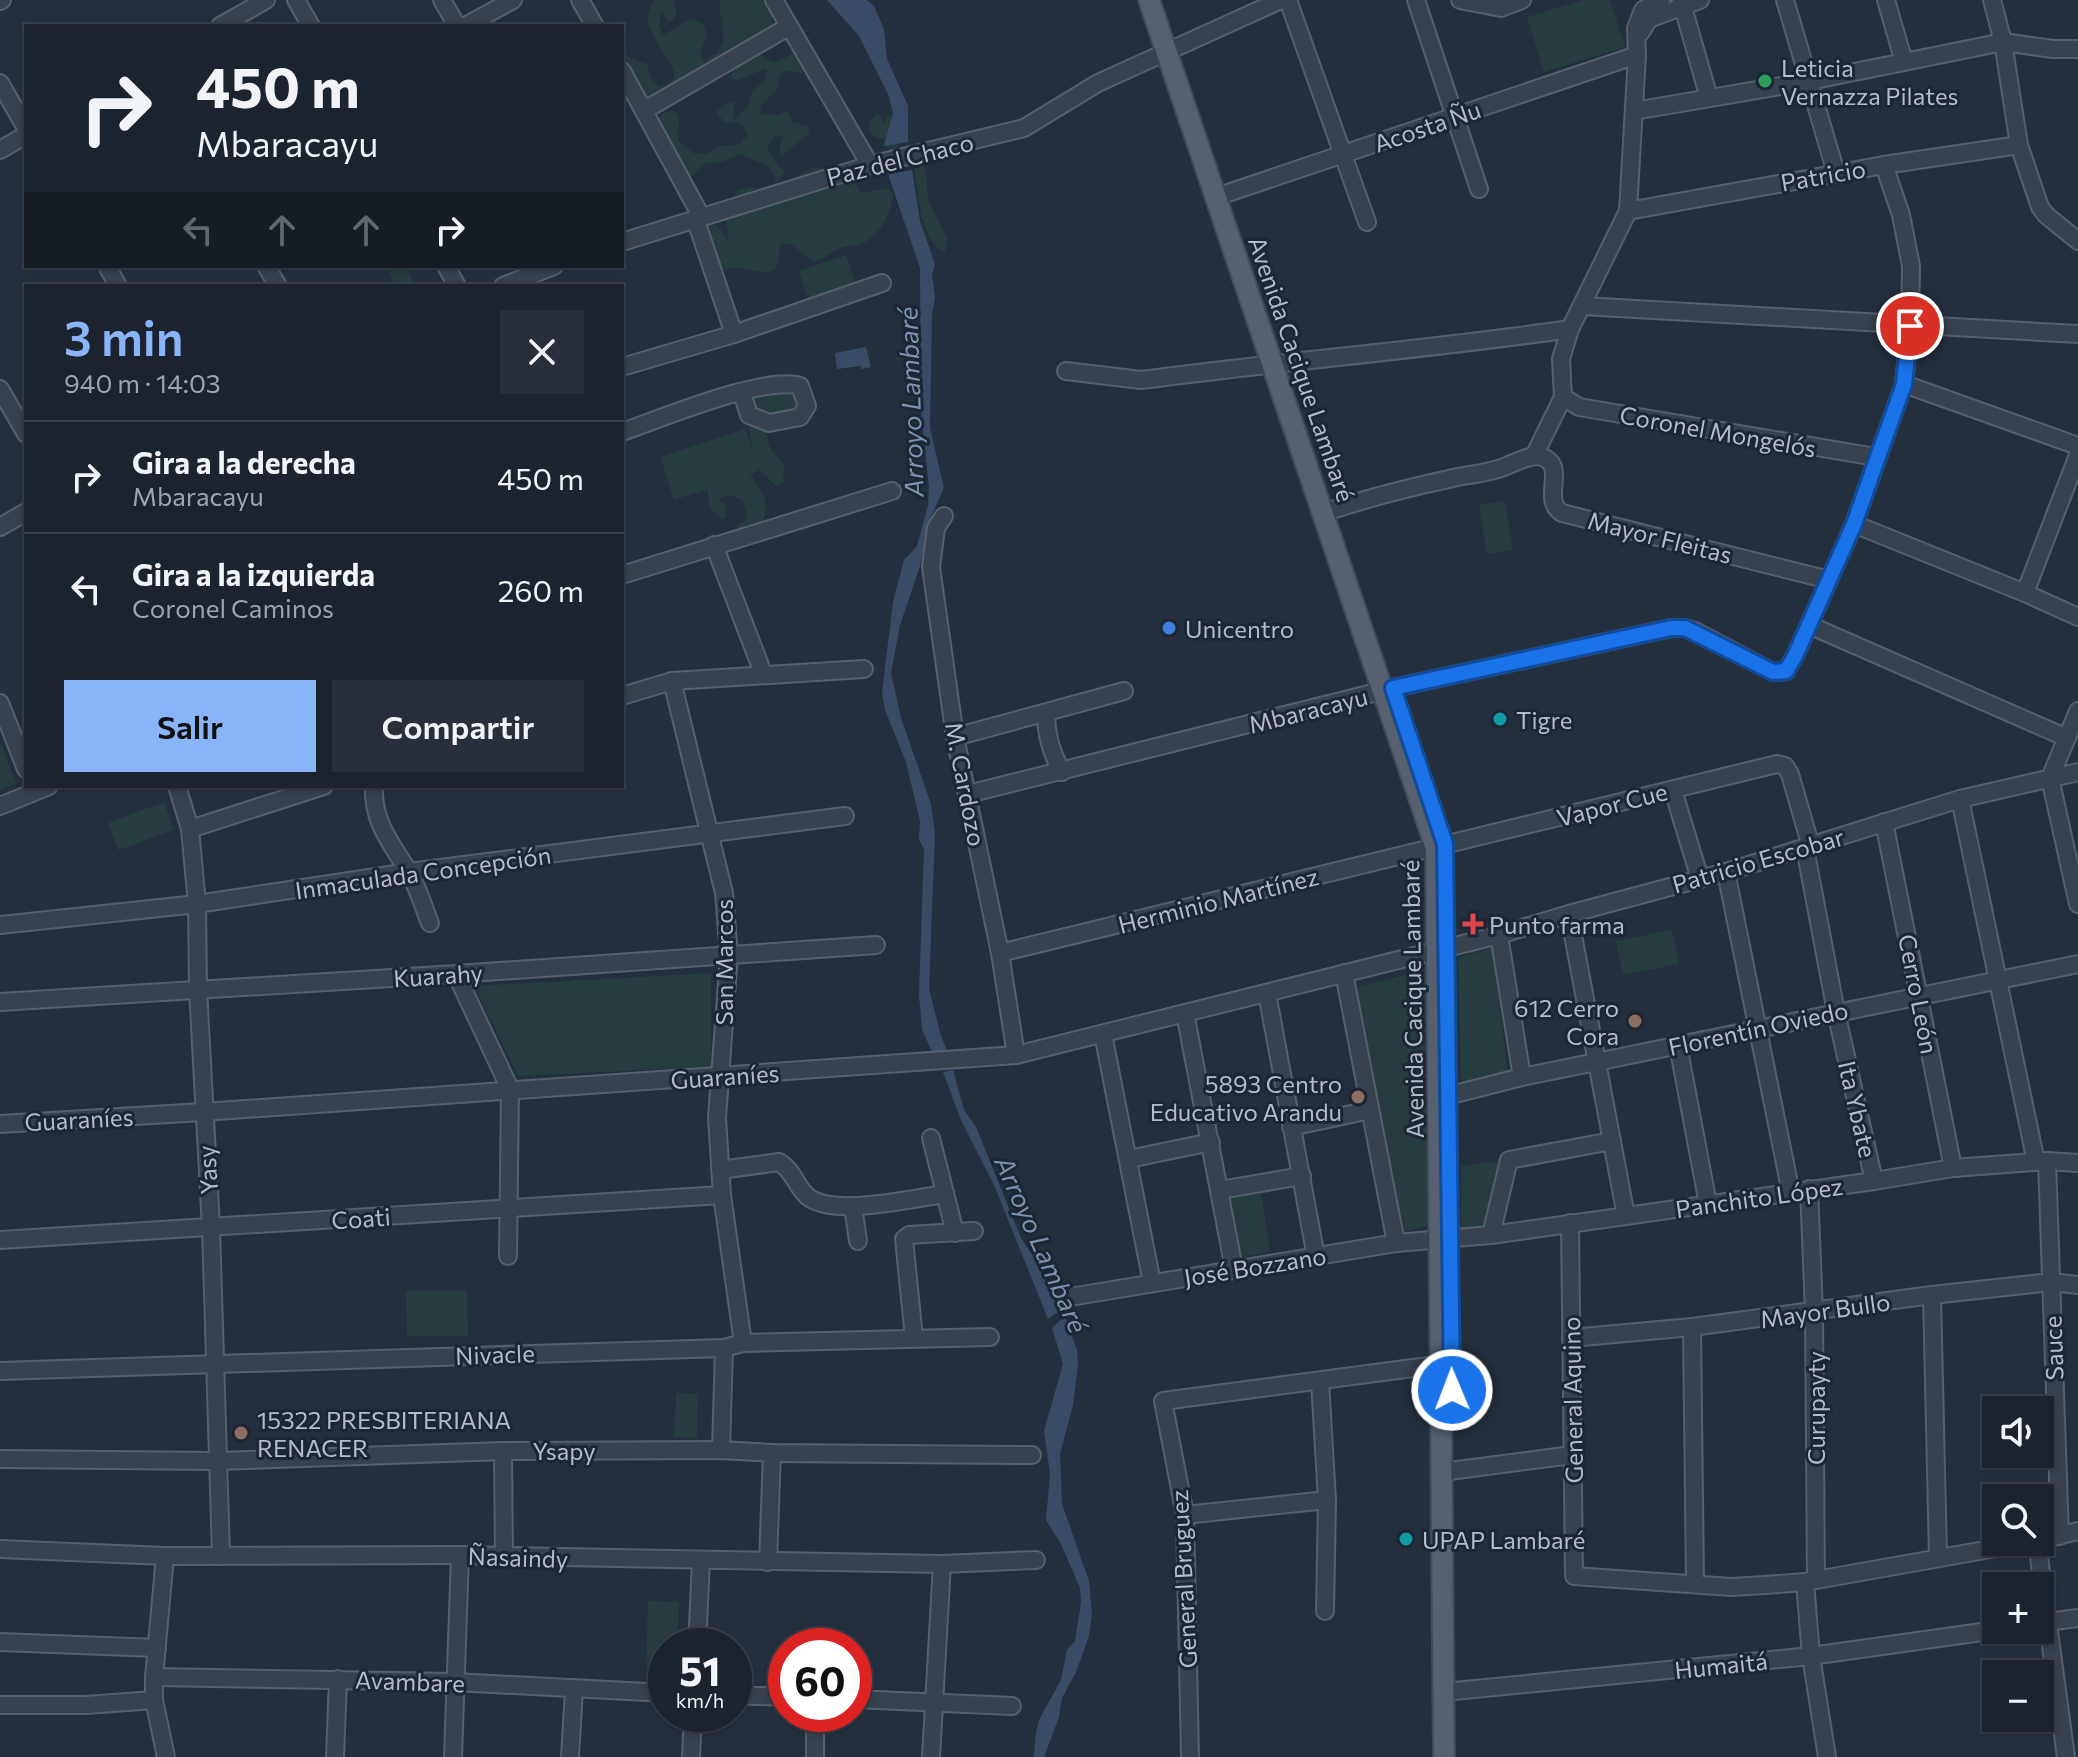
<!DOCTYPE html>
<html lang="es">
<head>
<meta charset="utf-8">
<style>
	body { margin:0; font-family:Commissioner,sans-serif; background:#282f3a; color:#f1f3f6; height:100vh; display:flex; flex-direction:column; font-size:30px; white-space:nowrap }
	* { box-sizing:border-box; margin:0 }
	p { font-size:26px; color:#a0a4aa }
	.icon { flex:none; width:44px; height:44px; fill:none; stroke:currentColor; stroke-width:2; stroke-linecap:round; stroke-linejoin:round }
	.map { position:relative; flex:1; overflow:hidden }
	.drawer { position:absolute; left:24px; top:284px; width:600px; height:504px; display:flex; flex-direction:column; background:#1b232e; border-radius:0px; box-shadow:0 2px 6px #0004,0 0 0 2px #39404a }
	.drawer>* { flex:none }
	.banner { position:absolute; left:24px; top:24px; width:600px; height:244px; border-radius:0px; box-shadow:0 2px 6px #0004,0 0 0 2px #39404a; background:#1b232e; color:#f1f3f6; overflow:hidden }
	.buttons { position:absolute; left:1982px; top:1396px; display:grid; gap:16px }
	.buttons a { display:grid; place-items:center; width:72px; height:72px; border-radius:0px; background:#1b232e; box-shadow:0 2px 6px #0004,0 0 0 2px #39404a; font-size:40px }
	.speed { position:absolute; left:648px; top:1628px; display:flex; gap:16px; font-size:40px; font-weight:700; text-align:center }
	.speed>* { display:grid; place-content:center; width:104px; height:104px; border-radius:50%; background:#1b232e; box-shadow:0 2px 6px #0004,0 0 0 2px #39404a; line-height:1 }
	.speed small { font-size:20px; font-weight:400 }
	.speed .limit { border:12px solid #d22; background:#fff; color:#111 }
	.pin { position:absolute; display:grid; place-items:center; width:68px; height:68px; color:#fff; margin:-34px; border:4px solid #fff; border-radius:50%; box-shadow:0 2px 8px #0007 }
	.me { position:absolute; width:88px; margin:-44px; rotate:359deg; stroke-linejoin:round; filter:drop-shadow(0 0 6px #0008) }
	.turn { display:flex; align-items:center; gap:28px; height:168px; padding:0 40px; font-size:36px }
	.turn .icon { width:104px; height:104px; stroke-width:2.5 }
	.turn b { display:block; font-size:56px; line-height:68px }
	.lanes { display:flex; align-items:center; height:76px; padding:0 40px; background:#0003; justify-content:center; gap:40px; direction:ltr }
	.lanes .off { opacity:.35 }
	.round { display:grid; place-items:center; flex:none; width:84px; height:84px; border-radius:0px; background:#282f3a }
	.summary { display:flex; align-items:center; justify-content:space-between; height:136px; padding:0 40px }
	h1 { font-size:48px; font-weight:600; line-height:60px; color:#8ab4f8 }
	.button { display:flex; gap:16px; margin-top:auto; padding:16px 40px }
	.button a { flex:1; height:92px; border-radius:0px; background:#8ab4f8; color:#111; font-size:32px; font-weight:600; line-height:92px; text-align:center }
	.button a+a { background:#282f3a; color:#f1f3f6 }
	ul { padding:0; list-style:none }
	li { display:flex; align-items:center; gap:24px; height:112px; padding:0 40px; border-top:2px solid #39404a }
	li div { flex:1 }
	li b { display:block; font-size:30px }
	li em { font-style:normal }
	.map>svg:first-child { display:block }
</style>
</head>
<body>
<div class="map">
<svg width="2078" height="1757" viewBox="0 0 2078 1757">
	<rect width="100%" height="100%" fill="#242f3e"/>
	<!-- green -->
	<g fill="#263c3f">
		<path d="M654 0H674L677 14 672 21H668L661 11 659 27 663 35 691 19 704 25 707 36 700 53 704 60C732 50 722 27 719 4L721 0H769L773 28 732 47 713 66 647 104 622 65V56L628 54 631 59 647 64 652 80 658 86C700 80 648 46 648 19 648 13 652 5 654 0Z"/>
		<polygon points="1583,0 1610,0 1625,47 1544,72 1527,17"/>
		<path d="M758 53 773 63 793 54 803 61 804 71 802 74 788 70 780 75 778 88 761 105 760 114 778 115 786 111 790 114 792 122 810 127 808 135 781 156 779 147 783 139 782 136 773 137 767 150 785 173 777 183 770 167 740 154 724 161 704 164 691 177H687L678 155 658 124 659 116 671 110C685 116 676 128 678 140L693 153 706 154 721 146 739 145 748 135 747 131 737 122 725 123 716 112 726 103 734 102V120L749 105 752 92 765 80 767 71 764 69 736 81 730 76 742 61Z"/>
		<path d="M889 113C896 123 901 141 897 153L889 151 884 139 875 137 869 130 870 121 876 114 880 116 884 123Z"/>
		<path d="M918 164H923L926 169 928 200 948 240 945 252C919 240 919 194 914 170Z"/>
		<path d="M819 167C832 171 835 176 852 178L861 193 888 188 893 194C893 209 880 235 865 242 857 246 848 245 840 248 830 253 823 260 812 261L791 244 781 243C778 251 781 261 776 268 767 277 749 268 738 268 730 267 722 271 713 271L704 266 696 238 701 229 713 224 720 228 729 242 725 213 738 190C752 184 770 192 784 186 798 179 798 170 819 167Z"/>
		<polygon points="846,255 856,286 809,302 799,271"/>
		<polygon points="401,266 406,266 416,286 396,286 389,272"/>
		<path d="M793 392 798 393 802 414 764 428 771 450 784 464 783 482 776 486 759 470 750 475C764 491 772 508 760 527L738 531 737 526 745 521 747 513 743 500 729 495 720 498 721 503 725 504 726 517 721 519 710 508 707 489 674 500 660 457 745 429 752 450 749 425 752 420 749 402 756 396Z"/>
		<polygon points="1505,501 1513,550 1487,554 1479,505"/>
		<polygon points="0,742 16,783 0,790"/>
		<polygon points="164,802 174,830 118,850 108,823"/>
		<polygon points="1672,930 1679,964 1623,975 1616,941"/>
		<polygon points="1493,948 1508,1076 1461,1084 1458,957"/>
		<polygon points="1427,969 1430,1225 1400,1233 1351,989"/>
		<polygon points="711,973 711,1067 518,1076 474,986"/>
		<polygon points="1500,1161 1486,1228 1461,1230 1461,1166"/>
		<polygon points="1261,1191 1270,1252 1237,1258 1227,1196"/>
		<polygon points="467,1290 468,1336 407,1336 406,1291"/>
		<polygon points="676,1393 698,1394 697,1438 674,1437"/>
		<polygon points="648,1601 679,1602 677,1646 666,1646 666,1666 646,1665"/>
	</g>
	<!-- water -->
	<g fill="#394c67">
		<polygon points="827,0 867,0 874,6 884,29 887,59 908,106 908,142 884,146 893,113 888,94 859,36"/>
		<polygon points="912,170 920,221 935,264 932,275 935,297 932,315 930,428 944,488 931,517 920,566 900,625 891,673 901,718 931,804 935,833 929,989 941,1036 948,1053 933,1054 922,1030 919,995 924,849 919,840 920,821 906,762 885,710 882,693 893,602 904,560 917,546 928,505 929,487 921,413 920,268 888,174"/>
		<polygon points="866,347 871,367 862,369 860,366 837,369 835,353"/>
		<polygon points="953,1070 964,1110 976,1127 1021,1238 1039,1265 1061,1310 1048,1319 994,1185 961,1120 943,1072"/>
		<polygon points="1065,1316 1077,1350 1078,1365 1073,1405 1060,1454 1062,1504 1089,1581 1092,1614 1089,1636 1076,1672 1062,1698 1059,1717 1044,1757 1034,1757 1036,1732 1040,1718 1061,1680 1067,1650 1075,1641 1081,1603 1080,1588 1062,1546 1046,1520 1050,1474 1044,1431 1063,1364 1052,1328"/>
	</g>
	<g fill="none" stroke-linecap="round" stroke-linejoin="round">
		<!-- minor casing -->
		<g stroke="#565f6c" stroke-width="20">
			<g id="minor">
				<polyline points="296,0 311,26"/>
				<polyline points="442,0 457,26"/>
				<polyline points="580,0 595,26"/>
				<polyline points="774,0 870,165"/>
				<polyline points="1288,0 1367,222"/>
				<polyline points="1416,0 1479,189"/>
				<polyline points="1460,0 1501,8 1522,0"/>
				<polyline points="1681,0 1709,98"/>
				<polyline points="1785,0 1836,173"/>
				<polyline points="1886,0 1904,62"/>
				<polyline points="1992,0 2003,42 2019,145 2040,207 2046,215 2078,241"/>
				<polyline points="0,1 2,0"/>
				<polyline points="220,26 266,0"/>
				<polyline points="465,26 513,0"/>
				<polyline points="1641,32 1649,19 1700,0"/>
				<polyline points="622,71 701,216"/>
				<polyline points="0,83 26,128"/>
				<polyline points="645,110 788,27"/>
				<polyline points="1634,111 1810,81 2003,42 2053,49 2078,49"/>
				<polyline points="0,150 26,135"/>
				<polyline points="1216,197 1637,55"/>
				<polyline points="1628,211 1884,165 2019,145"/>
				<polyline points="695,218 734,334"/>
				<polyline points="622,242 870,165 1024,128 1098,83 1281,0"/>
				<polyline points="107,266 118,286"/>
				<polyline points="266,266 278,286"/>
				<polyline points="446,266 457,286"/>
				<polyline points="503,286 554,266"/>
				<polyline points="1583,306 2078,334"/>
				<polyline points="622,367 734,334 882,283"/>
				<path d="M1066 371 1141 380 1158 378C1295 360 1433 349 1570 329"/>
				<polyline points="1904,384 2078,446"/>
				<polyline points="0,389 26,434"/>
				<polyline points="1563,397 1579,407 1876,457"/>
				<path d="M622 432C660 419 765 375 800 386L807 406 800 417 769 423 749 415 742 393"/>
				<polyline points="1534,456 1563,397 1561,359 1570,329 1628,211 1637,55 1636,28 1643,10 1661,0"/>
				<path d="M1323 513C1364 499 1407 488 1449 479 1465 475 1482 474 1498 469 1511 466 1531 451 1545 458 1566 469 1541 500 1562 513L1829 580"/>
				<polyline points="944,516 936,528 931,567 955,737 1000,953 1016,1055"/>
				<polyline points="1854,524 2025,593 2078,617"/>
				<polyline points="0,527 26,512"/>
				<polyline points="714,545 763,673"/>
				<polyline points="622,575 892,491"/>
				<polyline points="2025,593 2078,455"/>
				<polyline points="1809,625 2067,738"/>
				<polyline points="672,681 724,893 729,955 717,1118 722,1195 743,1343"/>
				<polyline points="622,696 672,681 864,669"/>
				<polyline points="0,703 26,769"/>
				<polyline points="2078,711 2050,778 2078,904"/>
				<path d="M1046 714C1046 736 1051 753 1062 772"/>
				<polyline points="955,737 1124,691"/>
				<polyline points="177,786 190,829 197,904 198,989 211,1228 221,1556"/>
				<path d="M374 786C372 821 391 843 408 871 418 887 423 906 430 923"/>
				<polyline points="1673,790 1700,879"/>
				<polyline points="968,794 1393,688 1671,628 1685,628 1695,631 1773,672 1786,671 1795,656 1854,524 1904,384 1910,326 1911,266 1901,215 1884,165"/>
				<polyline points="1960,799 2036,1162"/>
				<polyline points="0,806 49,786"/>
				<polyline points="1884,822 1953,1168"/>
				<polyline points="190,829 324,786"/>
				<polyline points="1805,848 1836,1012 1874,1181"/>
				<polyline points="1726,872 1791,1193"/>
				<polyline points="1569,914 1626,1216"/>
				<polyline points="0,925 197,904 409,872 845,816"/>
				<polyline points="1499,935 1522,1077"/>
				<polyline points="1000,953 1777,764 1785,766 1790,774 1811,847"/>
				<polyline points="1344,973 1396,1243"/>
				<polyline points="456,974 510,1089 508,1256"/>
				<polyline points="1267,993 1316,1257"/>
				<polyline points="0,1002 456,974 876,945"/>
				<polyline points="1185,1013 1234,1269"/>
				<polyline points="1103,1034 1152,1283"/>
				<polyline points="1678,1045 1708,1204"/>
				<polyline points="1439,1098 1522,1077 2078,964"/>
				<polyline points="0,1124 203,1112 1016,1055 1499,935 1569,914 1726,872 1960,799 2078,772"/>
				<polyline points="1291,1127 1370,1110"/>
				<polyline points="931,1138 955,1233"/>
				<polyline points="1129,1159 1211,1142"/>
				<polyline points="2047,1161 2060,1536"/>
				<path d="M720 1170 779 1162C793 1170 796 1186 807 1196 832 1218 913 1198 945 1194"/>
				<polyline points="1809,1189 1814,1312 1816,1580"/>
				<polyline points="1220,1190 1302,1176"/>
				<polyline points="853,1206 858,1241"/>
				<polyline points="1570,1223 1574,1576 1731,1587 1765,1585 1805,1582 2030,1542"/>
				<polyline points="1491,1235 1509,1160 1612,1141"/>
				<polyline points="0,1240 722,1195"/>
				<polyline points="1932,1295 1938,1557"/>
				<polyline points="1070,1297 1396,1243 1491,1235 1874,1181 1953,1168 2047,1161 2078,1163"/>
				<polyline points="1692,1327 1695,1584"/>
				<polyline points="914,1338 904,1239 909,1235 974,1231"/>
				<polyline points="1571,1338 1692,1327 1932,1295 2051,1282 2078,1285"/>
				<polyline points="0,1371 724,1348 743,1343 990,1337"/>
				<polyline points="1320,1381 1327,1500 1325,1611"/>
				<polyline points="721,1450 724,1348"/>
				<polyline points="503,1451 504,1557"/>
				<polyline points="0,1459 217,1461 503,1451 721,1450 772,1453 1032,1455"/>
				<polyline points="1442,1472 1572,1455"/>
				<polyline points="1185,1515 1327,1500"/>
				<polyline points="2040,1540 2078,1531"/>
				<polyline points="2037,1542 2066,1757"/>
				<polyline points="0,1549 165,1556 460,1555 942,1564 1036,1560"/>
				<polyline points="165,1556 154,1677 154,1700 166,1757"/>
				<polyline points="768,1562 772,1453"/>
				<polyline points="1805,1582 1811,1656 1827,1757"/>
				<polyline points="2040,1623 2078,1618"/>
				<polyline points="0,1642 157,1648"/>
				<polyline points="697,1646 701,1561"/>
				<polyline points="154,1677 454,1682 666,1693"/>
				<polyline points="1444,1692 1811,1656 1996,1630"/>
				<polyline points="734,1695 786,1697"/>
				<polyline points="854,1699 1012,1706"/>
				<polyline points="0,1705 86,1705 154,1700"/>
				<polyline points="815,1714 815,1757"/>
				<polyline points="335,1757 338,1679"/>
				<polyline points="453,1757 460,1555"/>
				<polyline points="570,1757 574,1689"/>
				<polyline points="691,1757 693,1714"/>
				<polyline points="931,1757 942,1564"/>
				<polyline points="1190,1757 1185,1515 1163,1401 1451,1363"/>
			</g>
		</g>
		<!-- major casing -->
		<g stroke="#414a57" stroke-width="24">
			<polyline id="major" points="1149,0 1436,848 1444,1757"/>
		</g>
		<!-- minor -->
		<use href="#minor" stroke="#38414e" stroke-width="16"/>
		<!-- major -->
		<use href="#major" stroke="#56606e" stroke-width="20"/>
	</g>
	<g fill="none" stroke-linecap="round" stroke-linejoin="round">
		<!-- route casing -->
		<g stroke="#114b97" stroke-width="20">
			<polyline id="route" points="1452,1390 1445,844 1393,688 1671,628 1685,628 1773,672 1786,671 1795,656 1854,524 1904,384 1910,326"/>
		</g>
		<!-- route -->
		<use href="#route" stroke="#1a73e8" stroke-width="14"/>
	</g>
	<!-- markers -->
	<circle fill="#2e9e5b" stroke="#1d2633" stroke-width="3" cx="1765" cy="81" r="8"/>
	<circle fill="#3f7fe0" stroke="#1d2633" stroke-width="3" cx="1169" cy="628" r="8"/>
	<g fill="#0f9aa8" stroke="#1d2633" stroke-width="3">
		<circle cx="1500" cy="719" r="8"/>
		<circle cx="1406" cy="1539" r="8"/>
	</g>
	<path fill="#e0444e" stroke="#1d2633" stroke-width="3" d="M1469 912h8v8h8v8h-8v8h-8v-8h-8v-8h8z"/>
	<g fill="#8d6e63" stroke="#1d2633" stroke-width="3">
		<circle cx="1635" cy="1021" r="8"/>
		<circle cx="1358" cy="1097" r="8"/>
		<circle cx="241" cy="1433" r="8"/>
	</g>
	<g text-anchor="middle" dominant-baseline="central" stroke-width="6" stroke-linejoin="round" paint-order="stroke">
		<!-- poi labels -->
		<g font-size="24" fill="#b4bcc9" stroke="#1d2633" text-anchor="start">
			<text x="1781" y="67">Leticia<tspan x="1781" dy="28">Vernazza Pilates</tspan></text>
			<text x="1185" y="628">Unicentro</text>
			<text x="1516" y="719">Tigre</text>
			<text x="1489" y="924">Punto farma</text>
			<text x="1619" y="1007" text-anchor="end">612 Cerro<tspan x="1619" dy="28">Cora</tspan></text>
			<text x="1342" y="1083" text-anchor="end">5893 Centro<tspan x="1342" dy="28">Educativo Arandu</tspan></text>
			<text x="257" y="1419">15322 PRESBITERIANA<tspan x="257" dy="28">RENACER</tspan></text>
			<text x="1422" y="1539">UPAP Lambaré</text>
		</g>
		<!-- street labels -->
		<g font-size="24" fill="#b4bcc9" stroke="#1d2633">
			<text transform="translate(1427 126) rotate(-19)">Acosta Ñu</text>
			<text transform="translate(900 159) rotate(-14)">Paz del Chaco</text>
			<text transform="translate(1823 175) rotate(-10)">Patricio</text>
			<text transform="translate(1302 369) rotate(71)">Avenida Cacique Lambaré</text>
			<text transform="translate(1718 431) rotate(10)">Coronel Mongelós</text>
			<text transform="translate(1660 537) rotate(14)">Mayor Fleitas</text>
			<text transform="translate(1308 710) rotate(-14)">Mbaracayu</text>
			<text transform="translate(966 784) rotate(79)">M. Cardozo</text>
			<text transform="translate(1612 804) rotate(-14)">Vapor Cue</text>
			<text transform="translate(1758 860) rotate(-16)">Patricio Escobar</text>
			<text transform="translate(423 872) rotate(-8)">Inmaculada Concepción</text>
			<text transform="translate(1218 900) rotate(-14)">Herminio Martínez</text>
			<text transform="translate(723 962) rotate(-90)">San Marcos</text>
			<text transform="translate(438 975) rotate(-4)">Kuarahy</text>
			<text transform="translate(1919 994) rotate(79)">Cerro León</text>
			<text transform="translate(1412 999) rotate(-91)">Avenida Cacique Lambaré</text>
			<text transform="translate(1758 1028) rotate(-12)">Florentín Oviedo</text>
			<text transform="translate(725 1076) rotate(-4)">Guaraníes</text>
			<text transform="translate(1858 1109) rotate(77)">Ita Ybate</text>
			<text transform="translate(79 1119) rotate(-3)">Guaraníes</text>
			<text transform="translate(207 1170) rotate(-94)">Yasy</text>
			<text transform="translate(1759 1197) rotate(-8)">Panchito López</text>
			<text transform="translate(361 1218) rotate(-4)">Coati</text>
			<text transform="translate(1255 1266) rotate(-9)">José Bozzano</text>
			<text transform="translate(1825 1310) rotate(-8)">Mayor Bullo</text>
			<text transform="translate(2053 1348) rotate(-92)">Sauce</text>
			<text transform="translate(495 1354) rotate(-2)">Nivacle</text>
			<text transform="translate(1572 1400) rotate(-91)">General Aquino</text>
			<text transform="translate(1815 1408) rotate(-90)">Curupayty</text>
			<text x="564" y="1450">Ysapy</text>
			<text transform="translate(518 1557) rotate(2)">Ñasaindy</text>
			<text transform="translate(1183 1579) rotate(-93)">General Bruguez</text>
			<text transform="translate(1721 1665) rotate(-6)">Humaitá</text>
			<text transform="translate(410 1681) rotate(2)">Avambare</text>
		</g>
		<!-- water labels -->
		<g font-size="26" font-style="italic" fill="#7c92b1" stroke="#1d2633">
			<text transform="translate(910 402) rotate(-92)">Arroyo Lambaré</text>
			<text transform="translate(1042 1244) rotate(66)">Arroyo Lambaré</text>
		</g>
	</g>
</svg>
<div class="buttons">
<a><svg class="icon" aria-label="sound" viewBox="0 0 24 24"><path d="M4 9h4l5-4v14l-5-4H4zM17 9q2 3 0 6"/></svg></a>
<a><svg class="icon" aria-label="search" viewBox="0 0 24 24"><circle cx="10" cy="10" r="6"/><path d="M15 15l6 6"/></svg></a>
<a>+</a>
<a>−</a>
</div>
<div class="speed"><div>51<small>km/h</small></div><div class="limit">60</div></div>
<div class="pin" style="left:1910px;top:326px;background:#d93025"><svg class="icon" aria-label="arrive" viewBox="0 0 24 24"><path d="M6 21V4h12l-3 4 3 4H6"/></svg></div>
<svg class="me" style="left:1452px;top:1390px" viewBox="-20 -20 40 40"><circle r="17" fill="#1a73e8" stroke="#fff" stroke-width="3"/><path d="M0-11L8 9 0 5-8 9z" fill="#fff"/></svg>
<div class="banner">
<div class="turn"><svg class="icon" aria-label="right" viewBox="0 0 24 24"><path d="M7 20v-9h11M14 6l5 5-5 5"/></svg><div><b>450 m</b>Mbaracayu</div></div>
<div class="lanes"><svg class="icon off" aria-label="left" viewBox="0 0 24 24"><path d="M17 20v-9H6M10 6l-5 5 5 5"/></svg><svg class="icon off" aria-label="ahead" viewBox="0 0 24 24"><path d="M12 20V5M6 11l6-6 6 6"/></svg><svg class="icon off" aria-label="ahead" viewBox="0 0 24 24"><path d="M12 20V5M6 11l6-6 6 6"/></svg><svg class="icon" aria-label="right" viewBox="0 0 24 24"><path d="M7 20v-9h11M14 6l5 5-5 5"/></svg></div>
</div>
<section class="drawer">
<div class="summary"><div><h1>3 min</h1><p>940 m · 14:03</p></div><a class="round"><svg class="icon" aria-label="close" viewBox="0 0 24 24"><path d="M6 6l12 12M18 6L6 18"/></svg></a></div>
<ul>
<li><svg class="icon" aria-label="right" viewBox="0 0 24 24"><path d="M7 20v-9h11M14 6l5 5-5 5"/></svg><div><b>Gira a la derecha</b><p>Mbaracayu</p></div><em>450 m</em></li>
<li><svg class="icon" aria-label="left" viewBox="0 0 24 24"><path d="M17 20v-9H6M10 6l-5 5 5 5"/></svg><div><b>Gira a la izquierda</b><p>Coronel Caminos</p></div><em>260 m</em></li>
</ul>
<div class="button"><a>Salir</a><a>Compartir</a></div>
</section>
</div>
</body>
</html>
